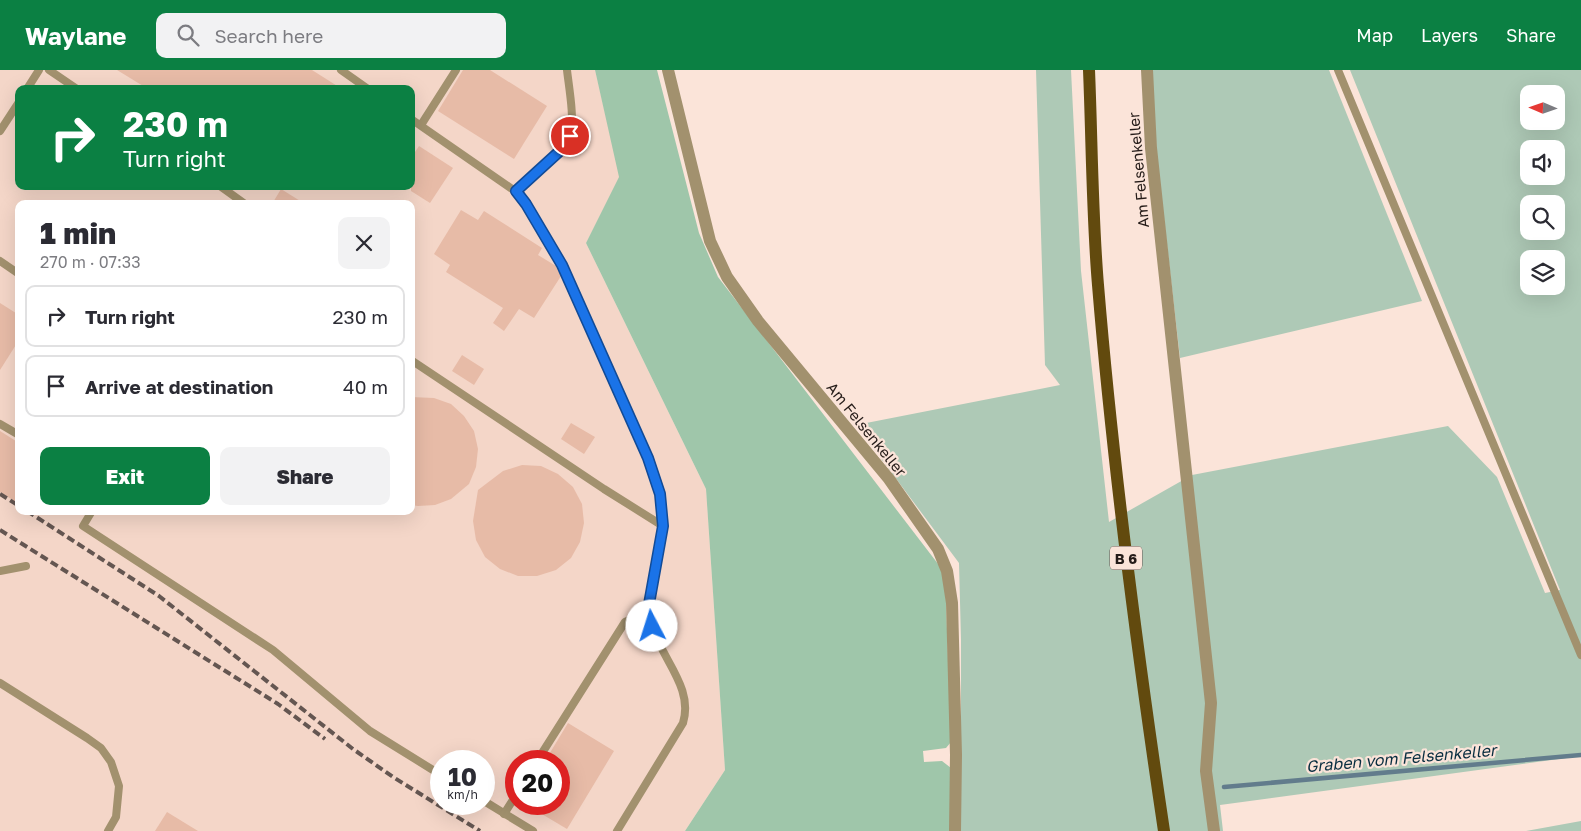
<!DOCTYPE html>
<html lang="en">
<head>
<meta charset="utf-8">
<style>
	body { margin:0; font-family:"Golos Text",sans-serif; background:#f2f2f3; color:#2b2b33; height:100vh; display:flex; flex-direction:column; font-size:19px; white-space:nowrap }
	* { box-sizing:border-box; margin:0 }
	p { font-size:16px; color:#7c7c81 }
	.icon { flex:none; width:28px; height:28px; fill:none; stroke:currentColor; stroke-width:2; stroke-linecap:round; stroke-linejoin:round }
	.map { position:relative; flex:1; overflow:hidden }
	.side { position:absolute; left:15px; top:130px; width:400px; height:315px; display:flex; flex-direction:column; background:#fff; border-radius:10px; box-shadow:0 5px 20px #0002 }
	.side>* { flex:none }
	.hud { position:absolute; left:15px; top:15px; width:400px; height:105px; border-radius:10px; box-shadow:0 5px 20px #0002; background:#0b8043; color:#fff; overflow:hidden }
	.needle { width:32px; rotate:272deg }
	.buttons { position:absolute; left:1520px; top:15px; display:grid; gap:10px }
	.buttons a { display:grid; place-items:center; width:45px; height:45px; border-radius:10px; background:#fff; box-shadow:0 5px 20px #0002; font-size:25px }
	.speed { position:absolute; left:430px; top:680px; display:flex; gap:10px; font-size:25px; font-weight:700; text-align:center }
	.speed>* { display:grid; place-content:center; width:65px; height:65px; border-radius:50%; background:#fff; box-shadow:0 5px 20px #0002; line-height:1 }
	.speed small { font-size:12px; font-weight:400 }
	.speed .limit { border:8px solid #d22; background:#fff; color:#111 }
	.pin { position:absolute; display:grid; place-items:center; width:42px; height:42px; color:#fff; margin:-21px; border:2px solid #fff; border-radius:50%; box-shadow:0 1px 5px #0007 }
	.me { position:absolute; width:55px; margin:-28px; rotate:355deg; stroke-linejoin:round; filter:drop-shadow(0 0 4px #0008) }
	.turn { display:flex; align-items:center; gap:18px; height:105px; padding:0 25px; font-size:22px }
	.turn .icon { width:65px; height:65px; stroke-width:2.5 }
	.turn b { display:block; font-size:35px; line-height:42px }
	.round { display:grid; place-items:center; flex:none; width:52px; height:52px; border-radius:10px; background:#f2f2f3 }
	.summary { display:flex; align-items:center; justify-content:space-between; height:85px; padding:0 25px }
	h1 { font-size:30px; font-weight:800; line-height:38px }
	.cta { display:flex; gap:10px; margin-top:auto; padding:10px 25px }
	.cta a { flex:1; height:58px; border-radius:10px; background:#0b8043; color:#fff; font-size:20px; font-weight:800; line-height:58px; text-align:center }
	.cta a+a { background:#f2f2f3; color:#2b2b33 }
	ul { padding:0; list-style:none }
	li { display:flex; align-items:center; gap:15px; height:62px; margin:0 10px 8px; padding:0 15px; border:2px solid #e1e1e2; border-radius:10px }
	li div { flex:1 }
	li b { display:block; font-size:19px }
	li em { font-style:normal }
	header { display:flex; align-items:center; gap:30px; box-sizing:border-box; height:70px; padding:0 25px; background:#0b8043; color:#fff }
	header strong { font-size:24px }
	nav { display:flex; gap:28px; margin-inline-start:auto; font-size:18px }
	.search { width:350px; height:45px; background:#f2f2f3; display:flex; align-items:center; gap:12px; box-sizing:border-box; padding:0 18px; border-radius:10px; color:#7c7c81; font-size:19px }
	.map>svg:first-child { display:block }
</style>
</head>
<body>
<header>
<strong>Waylane</strong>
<div class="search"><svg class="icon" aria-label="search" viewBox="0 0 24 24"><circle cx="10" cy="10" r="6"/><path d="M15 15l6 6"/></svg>Search here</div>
<nav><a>Map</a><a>Layers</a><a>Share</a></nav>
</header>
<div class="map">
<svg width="1581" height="761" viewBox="0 0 1581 761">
	<rect width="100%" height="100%" fill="#fbe4d9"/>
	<!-- built -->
	<path fill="#f4d6c8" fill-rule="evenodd" d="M0 0H595L620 107 586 173 706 419 725 700 685 761H0ZM19 19H411V116H19ZM19 134H411V441H19ZM441 691H484V734H441ZM516 691H559V734H516Z"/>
	<!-- green -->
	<g fill="#aec9b6" fill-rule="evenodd">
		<path d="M1036 0H1071L1081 201 1109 452 1192 405 1448 356 1497 407 1545 523 1560 520 1350 0H1581V686L1220 735 1223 761H961V570L959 493 856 355 1060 315 1045 295ZM1529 24H1556V51H1529ZM1529 79H1556V106H1529ZM1529 134H1556V161H1529ZM1529 189H1556V216H1529Z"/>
		<polygon points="1152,0 1329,0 1422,231 1180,288 1157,88"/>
		<polygon points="1581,751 1581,761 1526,761"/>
	</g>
	<!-- forest -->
	<polygon fill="#9fc6aa" points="595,0 657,0 699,163 718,207 945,503 951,672 946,678 923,681 924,692 942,691 951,698 950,761 685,761 725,700 706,419 586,173 619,107"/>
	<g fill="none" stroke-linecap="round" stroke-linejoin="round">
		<!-- stream -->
		<polyline stroke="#627c8c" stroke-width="4.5" points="1224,717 1581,685"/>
	</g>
	<!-- building -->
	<g fill="#e7bba7">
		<polygon points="117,0 312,0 342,19 148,19"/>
		<polygon points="463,0 490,0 547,36 514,89 438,41"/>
		<polygon points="419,76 453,98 430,133 411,121 411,88"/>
		<polygon points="281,119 305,134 272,134"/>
		<polygon points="461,140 478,150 484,141 542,178 538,185 556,196 561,206 534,248 519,239 504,261 493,253 503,238 446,202 450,195 434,184"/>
		<polygon points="0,233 19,245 19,270 0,300"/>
		<polygon points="462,285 484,299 474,315 452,301"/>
		<polygon points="411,327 434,328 451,334 464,346 474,361 478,379 476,397 469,414 451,429 435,435 418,436 411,435"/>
		<polygon points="571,353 595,367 584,384 561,369"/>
		<polygon points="0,361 19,373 19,434 0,422"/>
		<polygon points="522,395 541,396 558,404 573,417 582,434 584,453 580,472 571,488 556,500 537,506 518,506 500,499 485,487 476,470 473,451 478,420 503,401"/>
		<polygon points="568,653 614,681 567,759 525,734 559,734 559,691 545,691"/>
		<polygon points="167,742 198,761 155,761"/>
	</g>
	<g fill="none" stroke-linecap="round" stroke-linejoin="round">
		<!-- lane -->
		<g stroke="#a2916e" stroke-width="8">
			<polyline points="49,0 77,19"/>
			<polyline points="341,0 368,19"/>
			<polyline points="1338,0 1581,585"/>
			<polyline points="27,19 39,0"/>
			<path d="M411 49 515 121C562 180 588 254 619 323 633 355 653 389 660 424 666 453 659 482 654 511 652 526 647 539 652 555 661 589 694 617 683 653L617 761"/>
			<polyline points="421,55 456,0"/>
			<polyline points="0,61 19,32"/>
			<polyline points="220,116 245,134"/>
			<path d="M515 121C531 107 563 85 570 66 575 49 569 18 567 0"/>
			<polyline points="0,191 19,204"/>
			<polyline points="411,290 604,419 663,456"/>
			<polyline points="0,354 19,365"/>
			<polyline points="92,441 83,456 273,580 370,661 441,705"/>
			<polyline points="0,501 26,496"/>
			<polyline points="0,613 87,668 101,678 111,692 119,716 116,747 108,761"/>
			<polyline points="537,691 625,552 650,541"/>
			<polyline points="484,731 533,761"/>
			<polyline points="504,744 516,725"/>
		</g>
		<!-- street -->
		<g stroke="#a2916e" stroke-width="12">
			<polyline points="668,0 710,171 727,207 758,251 889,409 938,479 947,501 952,533 956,685 955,761"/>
			<polyline points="1147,0 1151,78 1211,633 1206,701 1214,761"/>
		</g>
		<!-- primary -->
		<path stroke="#624a0e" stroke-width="12" d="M1089 0C1092 72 1092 144 1098 215 1113 398 1137 580 1164 761"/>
		<!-- rail -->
		<g stroke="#645651" stroke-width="4" stroke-dasharray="8 4" stroke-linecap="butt">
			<polyline points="0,424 19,436"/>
			<polyline points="27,441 159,526 353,679 393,707 480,761"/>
			<polyline points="0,460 278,634 325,669"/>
		</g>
	</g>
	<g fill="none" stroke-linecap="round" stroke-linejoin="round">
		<!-- route casing -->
		<g stroke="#114b97" stroke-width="12">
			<polyline id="route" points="570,66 562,79 516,121 526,134 562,195 648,388 660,424 663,456 649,534 652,556"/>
		</g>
		<!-- route -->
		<use href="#route" stroke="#1a73e8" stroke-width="9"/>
	</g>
	<g text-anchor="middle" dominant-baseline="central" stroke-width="4.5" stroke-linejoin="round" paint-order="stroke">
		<!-- shield labels -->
		<rect fill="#fbe4d9" stroke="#645752" stroke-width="1" x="1110" y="476.5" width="32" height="23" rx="4"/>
		<g font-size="14" font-weight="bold" fill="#241b18">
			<text x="1126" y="488">B 6</text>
		</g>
		<!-- street labels -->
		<g font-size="15" fill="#241b18" stroke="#fbe4d9">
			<text transform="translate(1138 100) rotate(-95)">Am Felsenkeller</text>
			<text transform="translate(867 359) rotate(51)">Am Felsenkeller</text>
		</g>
		<!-- water labels -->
		<g font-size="16" font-style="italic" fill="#092e40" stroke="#fbe4d9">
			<text transform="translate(1401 688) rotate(-5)">Graben vom Felsenkeller</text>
		</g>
	</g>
</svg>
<div class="buttons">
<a><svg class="needle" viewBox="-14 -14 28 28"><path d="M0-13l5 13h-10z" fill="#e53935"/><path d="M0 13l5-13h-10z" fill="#7c7c81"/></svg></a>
<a><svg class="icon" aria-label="sound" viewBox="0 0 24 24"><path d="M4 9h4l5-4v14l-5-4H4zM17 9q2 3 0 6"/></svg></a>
<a><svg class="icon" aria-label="search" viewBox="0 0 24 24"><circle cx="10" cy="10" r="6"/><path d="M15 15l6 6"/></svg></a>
<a><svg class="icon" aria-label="layers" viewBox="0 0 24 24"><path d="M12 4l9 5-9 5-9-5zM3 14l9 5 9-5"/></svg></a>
</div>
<div class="speed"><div>10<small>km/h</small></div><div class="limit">20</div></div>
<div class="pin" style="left:570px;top:66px;background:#d93025"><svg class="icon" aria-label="arrive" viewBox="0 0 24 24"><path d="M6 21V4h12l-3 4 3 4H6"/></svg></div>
<svg class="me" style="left:652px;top:556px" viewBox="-20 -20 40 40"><circle r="19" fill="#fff"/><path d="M0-13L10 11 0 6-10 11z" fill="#1a73e8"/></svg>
<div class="hud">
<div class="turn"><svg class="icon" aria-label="right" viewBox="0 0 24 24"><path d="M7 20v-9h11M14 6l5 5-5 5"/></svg><div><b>230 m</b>Turn right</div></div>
</div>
<section class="side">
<div class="summary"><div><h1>1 min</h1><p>270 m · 07:33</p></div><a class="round"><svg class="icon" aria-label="close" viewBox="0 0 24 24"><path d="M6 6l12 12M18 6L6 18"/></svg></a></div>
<ul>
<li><svg class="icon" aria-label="right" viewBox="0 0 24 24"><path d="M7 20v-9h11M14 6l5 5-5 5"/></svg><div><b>Turn right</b></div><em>230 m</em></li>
<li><svg class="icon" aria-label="arrive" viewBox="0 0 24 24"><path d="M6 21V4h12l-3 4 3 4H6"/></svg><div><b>Arrive at destination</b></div><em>40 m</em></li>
</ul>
<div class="cta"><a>Exit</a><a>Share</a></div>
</section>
</div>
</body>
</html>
